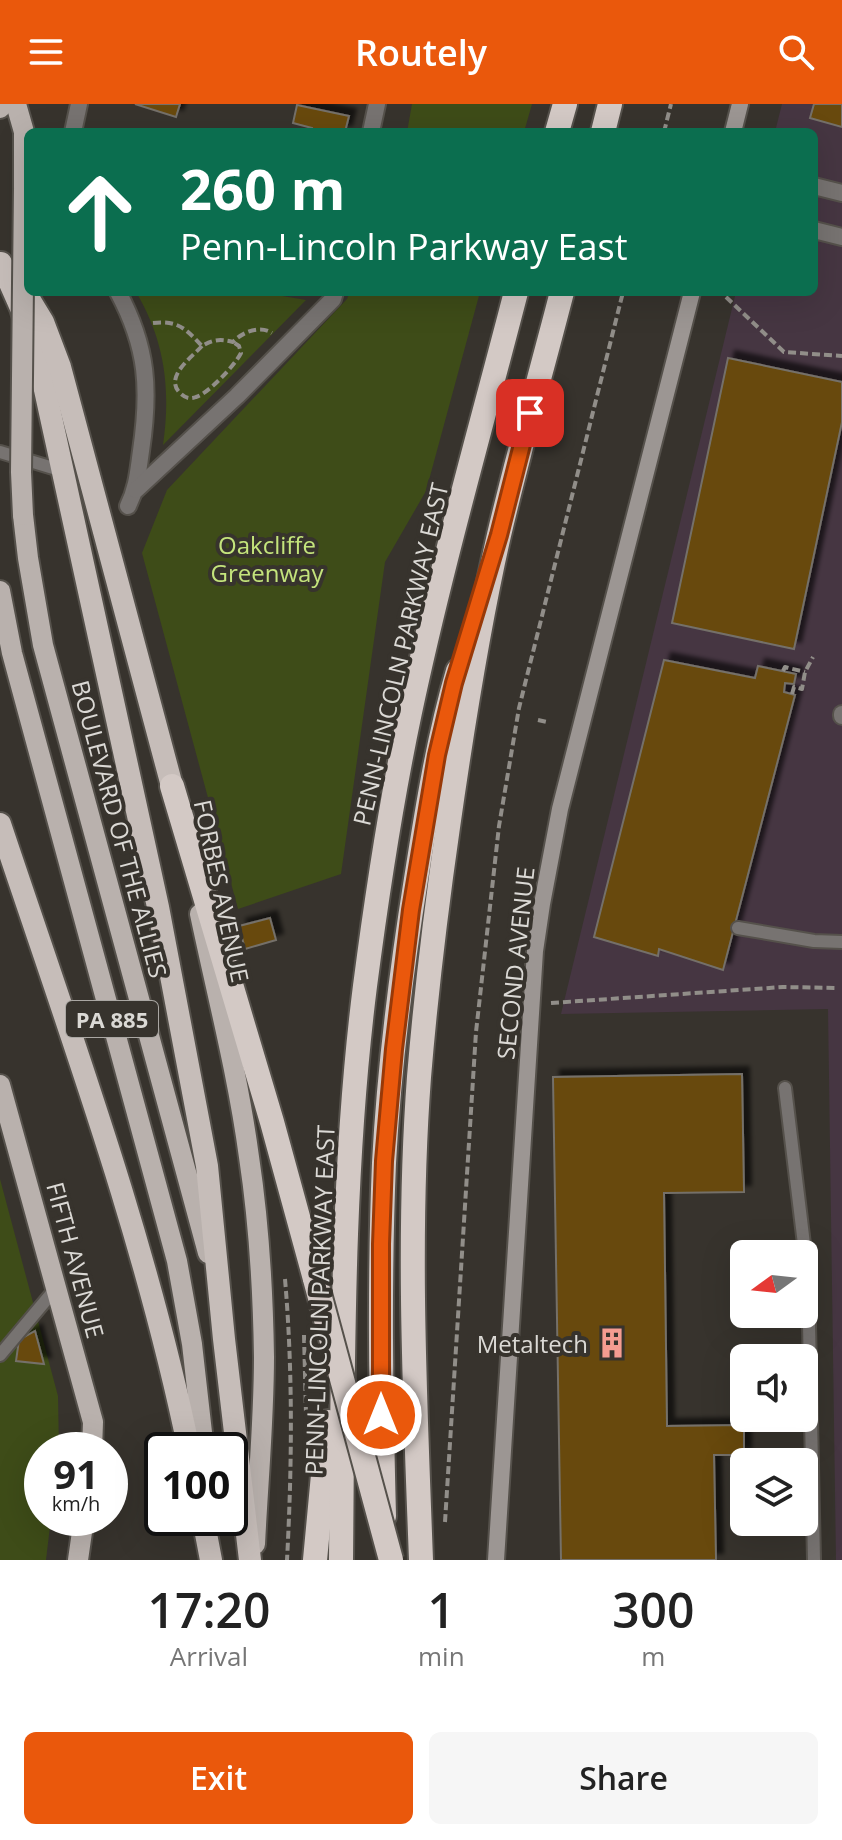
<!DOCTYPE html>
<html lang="en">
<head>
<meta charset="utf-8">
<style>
	body { margin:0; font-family:"Open Sans",sans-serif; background:#f6f6f6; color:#222; height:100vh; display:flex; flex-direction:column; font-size:30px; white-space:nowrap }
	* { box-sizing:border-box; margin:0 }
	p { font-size:26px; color:#767676 }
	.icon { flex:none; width:44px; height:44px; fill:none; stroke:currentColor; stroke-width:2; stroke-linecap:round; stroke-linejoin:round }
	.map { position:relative; height:1456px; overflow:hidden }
	.drawer { display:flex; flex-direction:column; background:#fff; flex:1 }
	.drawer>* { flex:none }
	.hud { position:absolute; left:24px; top:24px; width:794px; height:168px; border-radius:12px; box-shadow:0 8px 32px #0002; background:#0b6e4f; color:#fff; overflow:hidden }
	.needle { width:52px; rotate:255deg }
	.fabs { position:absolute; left:730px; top:1136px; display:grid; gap:16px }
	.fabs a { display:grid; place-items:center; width:88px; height:88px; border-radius:12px; background:#fff; box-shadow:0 8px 32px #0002; font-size:40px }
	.speed { position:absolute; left:24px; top:1328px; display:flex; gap:16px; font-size:40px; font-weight:700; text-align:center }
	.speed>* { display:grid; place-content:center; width:104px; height:104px; border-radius:50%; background:#fff; box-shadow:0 8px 32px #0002; line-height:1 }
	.speed small { font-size:20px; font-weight:400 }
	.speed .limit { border:4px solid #111; border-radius:12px; background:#fff; color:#111 }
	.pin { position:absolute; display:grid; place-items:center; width:68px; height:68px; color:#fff; margin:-34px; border-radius:16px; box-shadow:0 4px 12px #0006 }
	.me { position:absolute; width:88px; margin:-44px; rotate:0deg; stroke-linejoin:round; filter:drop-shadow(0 0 6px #0008) }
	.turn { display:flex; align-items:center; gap:28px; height:168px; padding:0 24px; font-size:36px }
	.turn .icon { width:104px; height:104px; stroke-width:2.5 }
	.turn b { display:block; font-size:56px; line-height:68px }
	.eta { display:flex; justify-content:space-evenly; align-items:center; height:136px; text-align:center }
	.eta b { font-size:48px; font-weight:600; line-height:56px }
	.cta { display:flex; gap:16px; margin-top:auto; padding:16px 24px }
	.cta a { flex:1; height:92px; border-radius:12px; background:#ea580c; color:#fff; font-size:32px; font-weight:600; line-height:92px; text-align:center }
	.cta a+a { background:#f6f6f6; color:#222 }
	header { display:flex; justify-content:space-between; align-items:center; height:104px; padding:0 24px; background:#ea580c; color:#fff; font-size:36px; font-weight:600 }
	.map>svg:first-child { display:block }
</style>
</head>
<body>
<header><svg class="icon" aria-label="menu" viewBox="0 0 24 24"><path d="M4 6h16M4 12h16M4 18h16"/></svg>Routely<svg class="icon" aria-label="search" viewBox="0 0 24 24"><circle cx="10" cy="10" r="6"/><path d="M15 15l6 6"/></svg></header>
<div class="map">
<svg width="842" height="1456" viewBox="0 0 842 1456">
	<defs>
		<filter id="shadow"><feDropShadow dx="7" dy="-7" stdDeviation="2" flood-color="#0009"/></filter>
	</defs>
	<rect width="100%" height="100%" fill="#37332d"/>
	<!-- commercial -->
	<polygon fill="#463642" points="782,0 842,0 842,1456 836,1456 828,905 561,910 736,188 814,188 814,28 775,28"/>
	<!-- green -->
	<g fill="#3e4c18">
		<polygon points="412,0 532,0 524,28 407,28"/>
		<path d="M136 188H259L306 196 163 341C171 285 165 237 136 188Z"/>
		<polygon points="350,188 480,188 426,387 385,458 341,770 238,805 142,449 167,386 347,195"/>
		<polygon points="0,1075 58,1292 59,1346 42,1346 42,1414 51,1414 46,1456 0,1456"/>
	</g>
	<!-- building -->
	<g fill="#684909" stroke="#747069" stroke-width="2" filter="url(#shadow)">
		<polygon points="135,0 180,0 176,13"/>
		<polygon points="814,0 842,0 842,23 810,14"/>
		<polygon points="297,1 349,12 345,28 311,28 312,24 293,19"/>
		<polygon points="728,254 842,278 842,318 794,545 672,519"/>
		<polygon points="664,556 755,574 758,562 796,570 794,580 785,579 784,588 795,591 723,866 659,845 658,852 594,833"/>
		<polygon points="270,814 276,836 245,845 239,822"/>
		<polygon points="742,970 744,1088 664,1089 667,1322 744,1321 744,1351 714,1351 716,1456 561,1456 553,973"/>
		<polygon points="35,1227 44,1260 16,1257 19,1236"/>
	</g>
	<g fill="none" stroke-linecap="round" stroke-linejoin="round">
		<!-- service casing -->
		<g stroke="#55514b" stroke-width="16">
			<g id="service">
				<polyline points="0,348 63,367"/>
				<polyline points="738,824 814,837 842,838"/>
				<polyline points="785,984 808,1173 814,1456"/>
				<polyline points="0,1251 57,1183"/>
			</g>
		</g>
		<!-- minor casing -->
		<g stroke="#55514b" stroke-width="20">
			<g id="minor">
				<polyline points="73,28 79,0"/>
				<polyline points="371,28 377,0"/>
				<polyline points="814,82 842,89"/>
				<polyline points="814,126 842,133"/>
				<path d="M118 188C148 244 150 286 141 347 138 368 137 384 128 402"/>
				<polyline points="136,386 237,292 333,195 335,188"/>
				<polyline points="842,610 842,612"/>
			</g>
		</g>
		<!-- secondary casing -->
		<g stroke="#55514b" stroke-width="20">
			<g id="secondary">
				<polyline points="733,28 740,0"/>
				<polyline points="496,1456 535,847 542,800 560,705 692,188"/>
			</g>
		</g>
		<!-- primary casing -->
		<g stroke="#55514b" stroke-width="24">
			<g id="primary">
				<polyline points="16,0 24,28 24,85"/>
				<polyline points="0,4 1,0"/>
				<polyline points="23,411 28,454 43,541 208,1149"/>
				<polyline points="0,487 12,549 177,1157 192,1240 204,1346"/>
				<path d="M200 810C217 891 238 971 249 1053 259 1119 263 1186 264 1253 264 1315 258 1378 255 1440"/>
				<polyline points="0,981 93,1318 92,1346"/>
				<polyline points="78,1456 84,1414"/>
			</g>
		</g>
		<!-- trunk casing -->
		<g stroke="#55514b" stroke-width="26">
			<g id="trunk">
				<polyline points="1,159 21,204 40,263 158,803 207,1062 224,1235 250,1456"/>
				<polyline points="26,190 43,218 60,263 172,682"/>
				<path d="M0 720C69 927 145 1132 189 1346"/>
				<polyline points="203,1414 211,1456"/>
			</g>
		</g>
		<!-- motorway casing -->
		<g stroke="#55514b" stroke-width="28">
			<g id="motorway">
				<polyline points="557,28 565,0"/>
				<polyline points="603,28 610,0"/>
				<polyline points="172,682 272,1018 315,1175"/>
				<path d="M384 1412C381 1294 379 1177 384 1059 389 964 401 869 416 775 427 705 438 635 458 567"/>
				<polyline points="315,1456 328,1318"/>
				<path d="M341 1456C343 1264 341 1072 365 882 377 790 391 698 410 608 440 467 480 327 516 188"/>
				<path d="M421 1456C415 1295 407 1133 419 973 426 889 436 806 448 723 462 625 477 528 499 431 518 350 541 269 562 188"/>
			</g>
		</g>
		<!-- path -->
		<g stroke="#918e89" stroke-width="4" stroke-dasharray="8 4" stroke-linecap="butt">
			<polyline points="664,28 671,0"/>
			<polyline points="726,193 784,248 842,252"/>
			<path d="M153 219C178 216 186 225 202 242 214 235 221 235 233 238 242 228 260 221 272 229"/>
			<path d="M202 242C192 253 165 272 179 288 184 293 189 296 196 293 209 289 235 261 241 249L239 242 233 238"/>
			<polyline points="783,567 785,563 805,568"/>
			<polyline points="792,590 794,583 802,585 805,568 813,553"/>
			<polyline points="538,616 547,618"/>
			<polyline points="551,899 783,883 836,884"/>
			<path d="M285 1175C293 1269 292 1362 287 1456"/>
			<polyline points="304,1231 306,1310"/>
			<polyline points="445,1418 476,928 499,722 519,604 623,188"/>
		</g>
		<!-- service -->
		<use href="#service" stroke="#777371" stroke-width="12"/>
		<!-- minor -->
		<use href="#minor" stroke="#777371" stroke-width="16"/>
		<!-- secondary -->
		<use href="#secondary" stroke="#9c9693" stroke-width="16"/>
		<!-- primary -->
		<use href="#primary" stroke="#b9b1ad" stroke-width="20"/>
		<!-- trunk -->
		<use href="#trunk" stroke="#c6bdb9" stroke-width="22"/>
		<!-- motorway -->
		<use href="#motorway" stroke="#d3c9c5" stroke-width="24"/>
		<!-- primary-bridge casing -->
		<g stroke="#55514b" stroke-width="24" stroke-linecap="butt">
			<polyline id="primary-bridge" points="23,411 21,368 24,85"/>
		</g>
		<!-- motorway-bridge casing -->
		<g stroke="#55514b" stroke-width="28" stroke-linecap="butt">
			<polyline id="motorway-bridge" points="315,1175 391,1456"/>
		</g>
		<!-- primary-bridge -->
		<use href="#primary-bridge" stroke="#b9b1ad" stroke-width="20"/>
		<!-- motorway-bridge -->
		<use href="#motorway-bridge" stroke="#d3c9c5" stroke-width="24"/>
	</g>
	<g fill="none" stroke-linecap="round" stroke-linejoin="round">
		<!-- route casing -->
		<g stroke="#983908" stroke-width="20">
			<polyline id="route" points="381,1311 381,1140 384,1057 394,945 411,806 437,651 454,579 499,431 530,309"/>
		</g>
		<!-- route -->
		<use href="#route" stroke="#ea580c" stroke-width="14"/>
	</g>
	<!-- icons -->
	<defs>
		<g id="building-bare" transform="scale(2.4)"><path d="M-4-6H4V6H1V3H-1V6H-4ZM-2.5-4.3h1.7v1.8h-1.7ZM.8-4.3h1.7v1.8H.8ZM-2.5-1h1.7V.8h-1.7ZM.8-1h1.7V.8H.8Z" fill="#f59c91" stroke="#37332d" stroke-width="2.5" paint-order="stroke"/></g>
	</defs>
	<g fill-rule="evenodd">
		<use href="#building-bare" x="612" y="1239"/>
	</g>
	<g text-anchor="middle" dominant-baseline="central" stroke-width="8" stroke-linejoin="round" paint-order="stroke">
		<!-- shield labels -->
		<rect fill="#37332d" stroke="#aaa7a3" stroke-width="2" x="66" y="897" width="92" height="36" rx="6"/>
		<g font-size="22" font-weight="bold" fill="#dbd9d5">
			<text x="112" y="915">PA 885</text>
		</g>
		<!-- park labels -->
		<g font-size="24" fill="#c4e47c" stroke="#37332d">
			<text x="267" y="440">Oakcliffe<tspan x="267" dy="28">Greenway</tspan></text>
		</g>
		<!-- street labels -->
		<g font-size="24" fill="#dbd9d5" stroke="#37332d">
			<text transform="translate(400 550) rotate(-77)">PENN-LINCOLN PARKWAY EAST</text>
			<text transform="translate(120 725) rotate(75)">BOULEVARD OF THE ALLIES</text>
			<text transform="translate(222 787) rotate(78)">FORBES AVENUE</text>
			<text transform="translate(515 859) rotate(-84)">SECOND AVENUE</text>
			<text transform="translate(76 1156) rotate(75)">FIFTH AVENUE</text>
			<text transform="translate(319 1196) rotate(-88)">PENN-LINCOLN PARKWAY EAST</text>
		</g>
		<!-- poi labels -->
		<g font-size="24" fill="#dbd9d5" stroke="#37332d" text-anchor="end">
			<text x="588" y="1239">Metaltech</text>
		</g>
	</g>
</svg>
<div class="fabs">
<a><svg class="needle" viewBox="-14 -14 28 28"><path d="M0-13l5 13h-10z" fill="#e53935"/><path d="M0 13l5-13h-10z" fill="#767676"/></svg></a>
<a><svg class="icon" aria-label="sound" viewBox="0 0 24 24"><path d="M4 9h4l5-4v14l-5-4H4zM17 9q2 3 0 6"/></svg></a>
<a><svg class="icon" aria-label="layers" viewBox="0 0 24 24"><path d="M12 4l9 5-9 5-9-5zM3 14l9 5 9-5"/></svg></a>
</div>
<div class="speed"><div>91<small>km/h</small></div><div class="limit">100</div></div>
<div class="pin" style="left:530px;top:309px;background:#d93025"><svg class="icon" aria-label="arrive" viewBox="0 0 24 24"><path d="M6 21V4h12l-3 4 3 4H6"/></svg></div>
<svg class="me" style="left:381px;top:1311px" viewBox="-20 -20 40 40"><circle r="17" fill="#ea580c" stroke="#fff" stroke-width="3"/><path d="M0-11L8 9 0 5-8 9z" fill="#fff"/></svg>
<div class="hud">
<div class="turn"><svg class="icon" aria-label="ahead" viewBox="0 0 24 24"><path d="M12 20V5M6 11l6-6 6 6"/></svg><div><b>260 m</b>Penn-Lincoln Parkway East</div></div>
</div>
</div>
<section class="drawer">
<div class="eta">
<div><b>17:20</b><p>Arrival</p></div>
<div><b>1</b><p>min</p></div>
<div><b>300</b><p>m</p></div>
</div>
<div class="cta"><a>Exit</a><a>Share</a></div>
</section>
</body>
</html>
